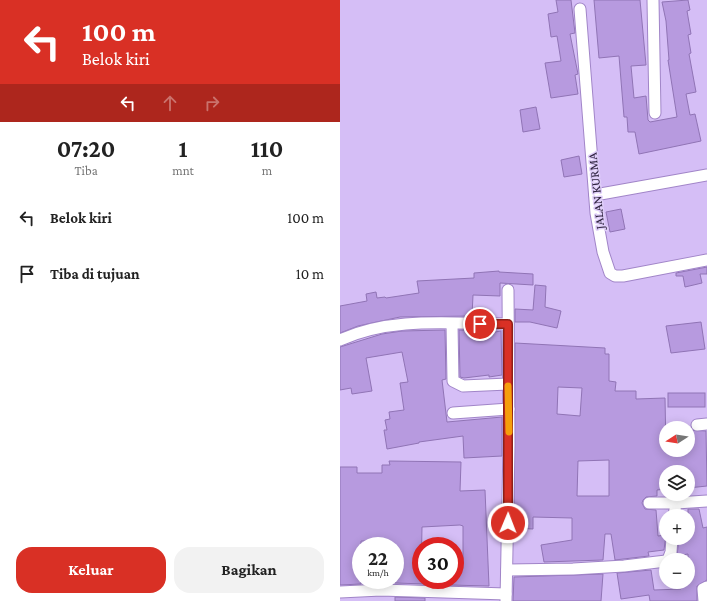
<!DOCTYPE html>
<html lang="id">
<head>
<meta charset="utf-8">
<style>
	body { margin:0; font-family:"Crimson Pro",serif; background:#f2f2f2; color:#222; height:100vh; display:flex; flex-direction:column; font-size:15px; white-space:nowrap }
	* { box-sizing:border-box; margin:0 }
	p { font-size:13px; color:#767676 }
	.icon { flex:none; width:22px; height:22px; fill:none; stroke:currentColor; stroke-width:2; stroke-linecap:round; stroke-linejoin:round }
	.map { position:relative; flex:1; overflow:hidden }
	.sheet { display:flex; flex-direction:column; background:#fff; width:340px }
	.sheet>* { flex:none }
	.top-card { background:#d93025; color:#fff; overflow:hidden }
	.needle { width:26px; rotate:258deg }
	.controls { position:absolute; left:319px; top:421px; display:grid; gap:8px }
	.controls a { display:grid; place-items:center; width:36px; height:36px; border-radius:50%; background:#fff; box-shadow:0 2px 10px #0003; font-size:20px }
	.speed { position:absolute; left:12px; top:537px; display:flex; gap:8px; font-size:20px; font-weight:700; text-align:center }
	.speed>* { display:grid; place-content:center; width:52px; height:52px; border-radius:50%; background:#fff; box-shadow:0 2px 10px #0003; line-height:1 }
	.speed small { font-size:10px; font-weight:400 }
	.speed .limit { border:6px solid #d22; background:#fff; color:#111 }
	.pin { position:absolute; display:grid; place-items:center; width:34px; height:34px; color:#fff; margin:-17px; border:2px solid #fff; border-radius:50%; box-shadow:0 1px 4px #0007 }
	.me { position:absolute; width:44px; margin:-22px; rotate:1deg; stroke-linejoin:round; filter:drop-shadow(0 0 3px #0008) }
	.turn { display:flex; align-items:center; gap:14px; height:84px; padding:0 16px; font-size:18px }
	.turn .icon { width:52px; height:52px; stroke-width:2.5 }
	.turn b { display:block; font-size:28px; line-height:34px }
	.lanes { display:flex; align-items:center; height:38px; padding:0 16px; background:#0003; justify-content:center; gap:20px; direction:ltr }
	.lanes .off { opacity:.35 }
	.eta { display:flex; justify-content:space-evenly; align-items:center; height:68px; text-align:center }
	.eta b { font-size:24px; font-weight:700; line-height:28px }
	.action { display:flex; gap:8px; margin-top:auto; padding:8px 16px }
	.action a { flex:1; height:46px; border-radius:16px; background:#d93025; color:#fff; font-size:16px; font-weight:700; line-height:46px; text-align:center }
	.action a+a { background:#f2f2f2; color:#222 }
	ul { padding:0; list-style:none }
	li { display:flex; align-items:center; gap:12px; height:56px; padding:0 16px }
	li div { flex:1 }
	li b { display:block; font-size:15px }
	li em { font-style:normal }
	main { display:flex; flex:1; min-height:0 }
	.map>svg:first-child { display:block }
</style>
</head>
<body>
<main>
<section class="sheet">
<div class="top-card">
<div class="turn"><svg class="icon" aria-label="left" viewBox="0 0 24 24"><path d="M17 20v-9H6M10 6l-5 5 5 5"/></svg><div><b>100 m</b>Belok kiri</div></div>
<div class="lanes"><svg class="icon" aria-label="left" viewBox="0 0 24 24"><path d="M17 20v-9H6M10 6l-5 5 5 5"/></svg><svg class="icon off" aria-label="ahead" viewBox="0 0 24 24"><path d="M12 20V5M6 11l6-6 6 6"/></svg><svg class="icon off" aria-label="right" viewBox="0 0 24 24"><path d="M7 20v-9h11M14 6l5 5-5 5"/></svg></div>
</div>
<div class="eta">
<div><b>07:20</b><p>Tiba</p></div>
<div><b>1</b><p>mnt</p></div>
<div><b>110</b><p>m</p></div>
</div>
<ul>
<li><svg class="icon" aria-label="left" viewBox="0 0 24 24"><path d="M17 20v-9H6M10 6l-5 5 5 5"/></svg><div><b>Belok kiri</b></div><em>100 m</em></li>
<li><svg class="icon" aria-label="arrive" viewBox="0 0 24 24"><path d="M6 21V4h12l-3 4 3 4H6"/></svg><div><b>Tiba di tujuan</b></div><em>10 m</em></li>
</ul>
<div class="action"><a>Keluar</a><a>Bagikan</a></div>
</section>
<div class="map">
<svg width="367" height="601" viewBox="0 0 367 601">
	<rect width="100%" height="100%" fill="#d5bef6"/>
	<!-- building -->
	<g fill="#b79adf" stroke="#9074b5" fill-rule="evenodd">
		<polygon points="216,0 231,0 235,33 230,34 238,74 235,75 238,94 211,98 205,63 221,61 217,36 211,37 208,14 218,12"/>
		<polygon points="254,0 300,0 306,65 291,66 294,98 306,96 308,120 310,122 337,117 328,60 329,60 326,21 322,2 348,0 350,10 347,11 351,34 348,35 351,53 349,54 356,92 346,94 350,115 355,114 361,141 299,154 295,132 288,132 287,117 284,117 279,56 259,58"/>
		<polygon points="196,107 200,129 183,132 180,110"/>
		<polygon points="239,156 242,174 224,177 221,160"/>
		<polygon points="281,209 285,229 270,232 266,212"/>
		<polygon points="367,267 367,274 360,274 362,283 345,287 343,276 336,276 336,273"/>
		<polygon points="159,271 159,272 193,274 193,285 160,283 160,296 133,295 132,316 60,317 18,326 0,333 0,306 27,301 26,294 36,292 37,298 45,297 46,298 79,293 77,281 134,278 134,273"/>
		<polygon points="195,285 206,286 205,307 221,311 217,328 190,322 175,322 175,309 193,310"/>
		<polygon points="361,322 365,349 331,353 326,326"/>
		<polygon points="105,330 106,379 102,380 107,422 162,417 162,456 124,458 123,436 79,442 79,443 47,449 44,430 47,430 45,420 50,419 49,412 64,410 60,383 68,382 62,352 26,358 32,391 12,394 11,388 0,390 0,347 42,334 62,331"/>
		<polygon points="119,330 149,331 149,333 161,331 162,375 149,377 149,375 124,378 120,377"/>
		<path d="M175 343 265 348V354H269V381L276 382 275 391H296V399L325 398 326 450H348V430L366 431 367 486 348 488V472H326V489L317 490V496L306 497 303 500 302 503 305 509 316 510 318 536 326 535 324 550 308 552 309 556 275 560 271 534H265L263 560 204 562 201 545 232 540V518L193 517V529L174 528ZM218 387 242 388 240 416 217 414ZM269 460V496H237L238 461Z"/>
		<rect x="328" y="393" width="37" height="14"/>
		<polygon points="49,461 121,462 120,491 145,490 149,586 110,585 110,580 115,580 115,563 123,563 123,526 120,525 82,527 81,580 86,580 86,584 55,583 55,546 50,546 50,541 21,541 21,584 0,585 0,467 17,467 17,473 42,473 42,465 50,465"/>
		<polygon points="348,509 359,509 363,528 367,527 367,580 357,586 357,601 310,601 309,595 281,599 277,573 311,570 314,590 341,589 340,582 348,582 348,554 337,556 339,538 348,538"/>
		<polygon points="263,574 261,601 173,601 174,577"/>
		<polygon points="55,597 85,598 85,601 55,601"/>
	</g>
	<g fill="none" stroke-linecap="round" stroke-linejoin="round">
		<!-- street casing -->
		<g stroke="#a185c8" stroke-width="13">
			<g id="street">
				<polyline points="313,0 315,113"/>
				<polyline points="240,9 256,213 263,252 270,273 275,276 283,276 367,260"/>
				<polyline points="255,195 367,175"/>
				<polyline points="112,324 113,381 123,386 168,384"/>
				<path d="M0 340C52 316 112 324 168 324"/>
				<polyline points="113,413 169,409"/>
				<polyline points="357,425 367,424"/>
				<polyline points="309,503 336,503"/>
				<polyline points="334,516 336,503 367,501"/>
				<polyline points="328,560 331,552 332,538"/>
				<polyline points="167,570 233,569 284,566 326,561"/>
				<polyline points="0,592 41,590 166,594"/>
				<polyline points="166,601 169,445 168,290"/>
				<polyline points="364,601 363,589 367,587"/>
			</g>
		</g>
		<!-- street -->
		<use href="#street" stroke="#fff" stroke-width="11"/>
	</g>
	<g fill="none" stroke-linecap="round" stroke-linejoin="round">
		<!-- route casing -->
		<g stroke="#8d1f18" stroke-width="10">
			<polyline id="route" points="140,324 168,324 168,523"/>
		</g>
		<!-- route -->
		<use href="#route" stroke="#d93025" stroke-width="7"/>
		<!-- slow -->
		<polyline stroke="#f59e0b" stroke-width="7" points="168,386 169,432"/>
	</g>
	<g text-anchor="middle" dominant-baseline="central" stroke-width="3" stroke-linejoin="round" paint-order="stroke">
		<!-- street labels -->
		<g font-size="13" fill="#2e233e" stroke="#dfcef9">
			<text transform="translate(256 191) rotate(-96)">JALAN KURMA</text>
		</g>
	</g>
</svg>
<div class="controls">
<a><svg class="needle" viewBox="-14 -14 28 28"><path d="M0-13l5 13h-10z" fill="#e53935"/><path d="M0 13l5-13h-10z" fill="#767676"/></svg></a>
<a><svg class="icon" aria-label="layers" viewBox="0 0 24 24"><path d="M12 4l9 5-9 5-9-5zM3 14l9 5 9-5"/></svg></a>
<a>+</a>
<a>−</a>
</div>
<div class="speed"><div>22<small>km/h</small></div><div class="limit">30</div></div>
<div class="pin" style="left:140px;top:324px;background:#d93025"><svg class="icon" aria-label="arrive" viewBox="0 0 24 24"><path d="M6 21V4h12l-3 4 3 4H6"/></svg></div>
<svg class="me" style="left:168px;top:523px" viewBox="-20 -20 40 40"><circle r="17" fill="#d93025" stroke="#fff" stroke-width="3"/><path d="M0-11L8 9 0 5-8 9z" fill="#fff"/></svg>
</div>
</main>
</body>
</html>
